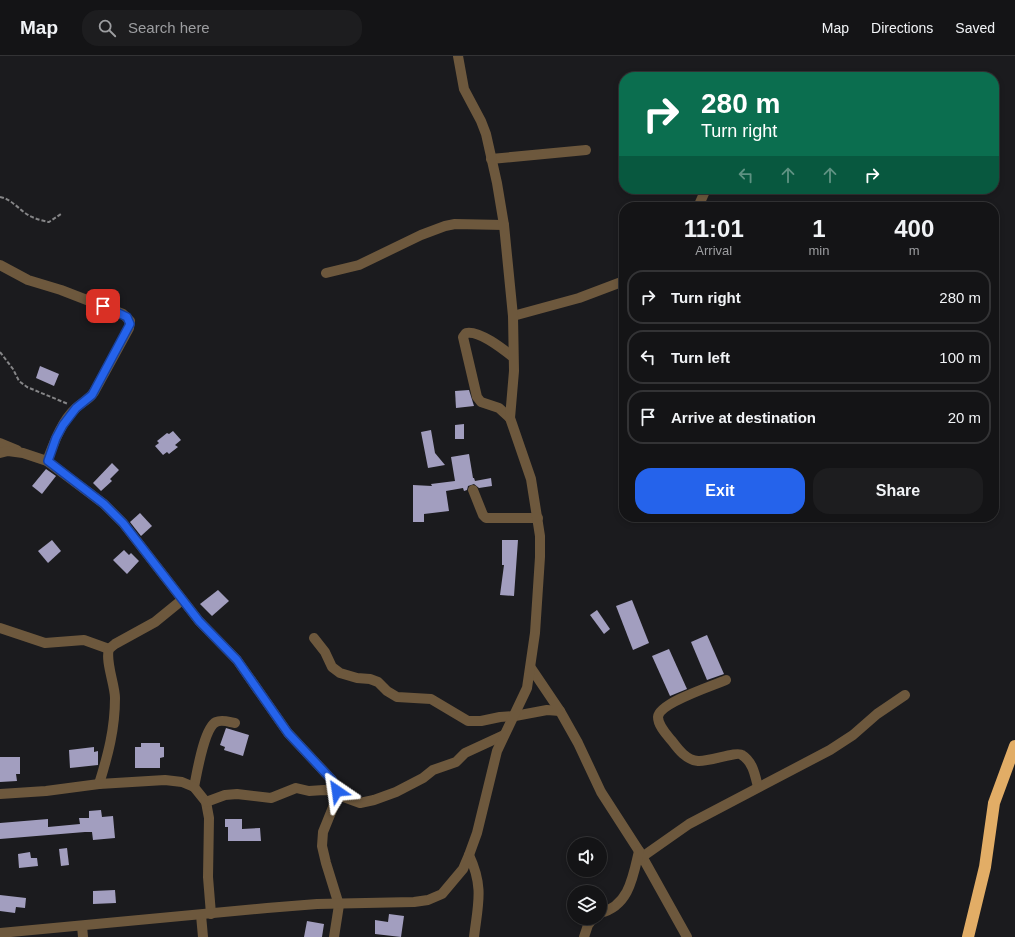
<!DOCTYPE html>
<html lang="en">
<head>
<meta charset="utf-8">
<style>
	body { margin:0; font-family:Helvetica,sans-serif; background:#1d1d1f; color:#f1f3f6; height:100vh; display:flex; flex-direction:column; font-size:15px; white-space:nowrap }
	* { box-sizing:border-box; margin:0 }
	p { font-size:13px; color:#9d9ea1 }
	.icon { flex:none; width:22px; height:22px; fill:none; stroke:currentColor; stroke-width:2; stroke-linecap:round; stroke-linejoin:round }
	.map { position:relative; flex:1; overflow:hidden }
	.sheet { position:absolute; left:619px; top:146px; width:380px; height:320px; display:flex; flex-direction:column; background:#141416; border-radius:16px; box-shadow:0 2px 6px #0003,0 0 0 1px #333335 }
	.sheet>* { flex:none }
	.top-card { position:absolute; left:619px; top:16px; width:380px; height:122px; border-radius:16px; box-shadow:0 2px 6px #0003,0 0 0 1px #333335; background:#0b6e4f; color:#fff; overflow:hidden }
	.fabs { position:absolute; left:567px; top:781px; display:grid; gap:8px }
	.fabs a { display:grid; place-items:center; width:40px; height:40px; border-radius:50%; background:#141416; box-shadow:0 2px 6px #0003,0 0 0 1px #333335; font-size:20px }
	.pin { position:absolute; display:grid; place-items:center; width:34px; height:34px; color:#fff; margin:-17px; border-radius:8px; box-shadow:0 2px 6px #0006 }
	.me { position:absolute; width:44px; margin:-22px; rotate:328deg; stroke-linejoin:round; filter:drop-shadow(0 0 3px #0008) }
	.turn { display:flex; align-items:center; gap:14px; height:84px; padding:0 16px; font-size:18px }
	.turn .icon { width:52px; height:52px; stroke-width:2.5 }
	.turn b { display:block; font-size:28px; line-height:34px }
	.lanes { display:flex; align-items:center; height:38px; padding:0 16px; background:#0003; justify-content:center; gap:20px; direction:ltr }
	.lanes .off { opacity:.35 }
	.eta { display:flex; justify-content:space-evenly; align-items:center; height:68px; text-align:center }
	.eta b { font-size:24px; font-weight:700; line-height:28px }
	.cta { display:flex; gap:8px; margin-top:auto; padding:8px 16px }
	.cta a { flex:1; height:46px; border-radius:16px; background:#2563eb; color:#fff; font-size:16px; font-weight:700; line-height:46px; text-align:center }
	.cta a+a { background:#1d1d1f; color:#f1f3f6 }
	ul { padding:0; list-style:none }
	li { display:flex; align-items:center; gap:12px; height:54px; margin:0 8px 6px; padding:0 8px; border:2px solid #333335; border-radius:16px }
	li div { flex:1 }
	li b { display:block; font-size:15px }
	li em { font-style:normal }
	header { display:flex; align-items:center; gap:24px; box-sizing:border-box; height:56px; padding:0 20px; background:#141416; border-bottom:1px solid #333335 }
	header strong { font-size:19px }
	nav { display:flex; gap:22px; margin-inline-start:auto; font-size:14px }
	.search { width:280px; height:36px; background:#1d1d1f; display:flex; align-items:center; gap:10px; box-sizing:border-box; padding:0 14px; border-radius:16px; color:#9d9ea1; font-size:15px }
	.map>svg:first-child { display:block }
</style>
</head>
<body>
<header>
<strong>Map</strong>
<div class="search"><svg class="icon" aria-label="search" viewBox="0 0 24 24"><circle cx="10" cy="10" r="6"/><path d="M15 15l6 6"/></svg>Search here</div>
<nav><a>Map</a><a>Directions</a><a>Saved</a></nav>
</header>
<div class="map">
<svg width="1015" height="881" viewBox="0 0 1015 881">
	<rect width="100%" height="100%" fill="#1b1b1e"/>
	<!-- building -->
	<g fill="#a29ebf">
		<polygon points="40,310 59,318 54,330 36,322"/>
		<polygon points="469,334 474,350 456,352 455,335"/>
		<polygon points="464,368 464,383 455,383 455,369"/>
		<polygon points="431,374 435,397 445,409 428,412 421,376"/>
		<polygon points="173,375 181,384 175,389 178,391 169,398 167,396 163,399 155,390 159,387 157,385 167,377 169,378"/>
		<polygon points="469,398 473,422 474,422 475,425 491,422 492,430 479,432 474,428 468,430 467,434 464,435 463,432 446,435 449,455 424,458 424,466 413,466 413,429 432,430 431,428 455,425 451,401"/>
		<polygon points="112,407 119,414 110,423 112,425 101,435 93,427"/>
		<polygon points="46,413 56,420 42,438 32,430"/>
		<polygon points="140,457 152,470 141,480 130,466"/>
		<polygon points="52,484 61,495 48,507 38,495"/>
		<polygon points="502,484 518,484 514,540 500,539 504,509 502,509"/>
		<polygon points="124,494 129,499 131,497 139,505 127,518 113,504"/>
		<polygon points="218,534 229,545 212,560 200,548"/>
		<polygon points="632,544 649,587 633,594 616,550"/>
		<polygon points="597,554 610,573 604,578 590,559"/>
		<polygon points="707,579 724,618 707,624 691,586"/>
		<polygon points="669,593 687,633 670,640 652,600"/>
		<polygon points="226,672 249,679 243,700 224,694 225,691 220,689"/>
		<polygon points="141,687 160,687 160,691 164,691 164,701 160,702 160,712 135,712 135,691 141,691"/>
		<polygon points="94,691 94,696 98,695 98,709 70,712 69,694"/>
		<polygon points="0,701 20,701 20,718 16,718 17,725 0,726"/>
		<polygon points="101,754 102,761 113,760 115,782 93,784 92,776 85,776 0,783 0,767 48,763 48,771 80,768 79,762 89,762 89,755"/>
		<polygon points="225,763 242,763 242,773 260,772 261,785 228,785 228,771 225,771"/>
		<polygon points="67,792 69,809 61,810 59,793"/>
		<polygon points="30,796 31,802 37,802 38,810 19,812 18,798"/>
		<polygon points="115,834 116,847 93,848 93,835"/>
		<polygon points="0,839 26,842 25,852 16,851 15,857 0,855"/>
		<polygon points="389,858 404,860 401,881 375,878 375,864 388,866"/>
		<polygon points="307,865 324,868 322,881 304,881"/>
	</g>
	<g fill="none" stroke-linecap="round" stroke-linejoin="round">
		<!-- path -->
		<g stroke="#858587" stroke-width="2" stroke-dasharray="4 2" stroke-linecap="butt">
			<path d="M0 141C12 143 20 155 30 160 36 163 43 165 49 166L61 158"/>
			<polyline points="0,296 13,313 19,325 27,331 68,348"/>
		</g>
		<!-- street -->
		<g stroke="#6d583d" stroke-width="10">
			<polyline points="491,103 586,94"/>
			<polyline points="698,151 706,133"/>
			<path d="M0 209 28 224 61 234 123 258 130 265 129 272 94 336C89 344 82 346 76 352 61 366 54 387 47 405"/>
			<polyline points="326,217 359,209 421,179 445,170 455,168 504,169"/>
			<polyline points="513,260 579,242 624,225"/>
			<path d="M510 362 499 352 481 346 477 341 463 281 466 277C479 274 503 293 513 301"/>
			<polyline points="0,387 17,394"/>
			<polyline points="0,397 8,395 23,397 47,405 104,448 123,467 199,565 237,604 288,677 332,724 338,739 323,776 322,790 326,807 339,849 334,881"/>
			<polyline points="473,434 483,459 486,462 538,462"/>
			<polyline points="0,572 45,587 84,584 109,593"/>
			<polyline points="314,582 325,596 332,611 340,617 357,622 370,623 378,626 387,635 397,641 431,643 468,665 481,665 500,661 515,660 547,654 560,655"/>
			<polyline points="531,612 560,655 578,687 601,736 639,795 687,881"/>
			<path d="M726 624C712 630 659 647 658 661 658 670 667 679 672 685 678 693 686 704 698 705 709 706 737 695 742 699 753 706 755 719 758 731"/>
			<path d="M99 728C108 699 115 673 115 642 115 629 105 605 109 593L115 588 155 566 182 544"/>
			<path d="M194 731C197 717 204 672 216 666 222 663 229 666 235 667"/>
			<polyline points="0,738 46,735 99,728 165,724 182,726 194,731 206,746 209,762 208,821 211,858"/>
			<polyline points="338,739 360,747 374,744 396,736 423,722 433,714 456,706 465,697 504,679"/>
			<polyline points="206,746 225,739 237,738 271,742 296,732 309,735 324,734 337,735"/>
			<path d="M469 799C484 831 478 848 474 881"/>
			<polyline points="642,801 689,768 830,694 853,679 877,658 905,639"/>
			<path d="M600 857C629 850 633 821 639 795"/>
			<polyline points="201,859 203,881"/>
			<polyline points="82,870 83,881"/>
			<polyline points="0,877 267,852 317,848 414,846 428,844 442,838 463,813 469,799 477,777 497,695 527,632 535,577 540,501 540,480 531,423 510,362 514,315 513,260 504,169 497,127 486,78 481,65 464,33 458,0"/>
			<polyline points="584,881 588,869 593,862"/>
		</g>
		<!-- highway -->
		<polyline stroke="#e2ad66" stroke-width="12" points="968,881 985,811 994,747 1015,690"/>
	</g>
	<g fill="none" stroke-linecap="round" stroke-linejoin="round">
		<!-- route casing -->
		<g stroke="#184099" stroke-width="10">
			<polyline id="route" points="103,250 127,261 130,268 92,339 76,352 63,369 56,382 48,405 104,448 123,467 199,565 237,604 288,677 332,724 337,735"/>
		</g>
		<!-- route -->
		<use href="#route" stroke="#2563eb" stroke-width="7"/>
	</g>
</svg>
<div class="fabs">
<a><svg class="icon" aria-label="sound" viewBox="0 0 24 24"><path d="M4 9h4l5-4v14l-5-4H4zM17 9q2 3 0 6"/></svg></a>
<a><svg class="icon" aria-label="layers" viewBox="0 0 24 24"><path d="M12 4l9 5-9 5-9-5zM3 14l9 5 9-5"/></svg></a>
</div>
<div class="pin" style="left:103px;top:250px;background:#d93025"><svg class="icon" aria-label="arrive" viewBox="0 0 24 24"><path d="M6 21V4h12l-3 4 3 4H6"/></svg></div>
<svg class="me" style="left:337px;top:735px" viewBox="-20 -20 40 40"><path d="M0-17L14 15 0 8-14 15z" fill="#2563eb" stroke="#fff" stroke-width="4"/></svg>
<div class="top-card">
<div class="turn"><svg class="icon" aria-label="right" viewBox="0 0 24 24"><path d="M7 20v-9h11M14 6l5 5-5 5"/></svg><div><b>280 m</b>Turn right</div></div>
<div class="lanes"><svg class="icon off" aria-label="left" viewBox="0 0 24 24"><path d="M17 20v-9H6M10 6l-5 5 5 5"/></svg><svg class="icon off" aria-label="ahead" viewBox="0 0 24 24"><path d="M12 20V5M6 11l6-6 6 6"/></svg><svg class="icon off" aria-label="ahead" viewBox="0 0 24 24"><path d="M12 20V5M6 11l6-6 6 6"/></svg><svg class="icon" aria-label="right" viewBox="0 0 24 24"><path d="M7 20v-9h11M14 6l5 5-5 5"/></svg></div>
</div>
<section class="sheet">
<div class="eta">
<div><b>11:01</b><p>Arrival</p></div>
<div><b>1</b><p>min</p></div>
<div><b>400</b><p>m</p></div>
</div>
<ul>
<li><svg class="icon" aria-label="right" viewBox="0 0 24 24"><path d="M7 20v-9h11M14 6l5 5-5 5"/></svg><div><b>Turn right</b></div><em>280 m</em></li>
<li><svg class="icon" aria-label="left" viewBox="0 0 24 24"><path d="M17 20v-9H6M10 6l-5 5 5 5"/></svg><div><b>Turn left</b></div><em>100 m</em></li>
<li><svg class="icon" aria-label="arrive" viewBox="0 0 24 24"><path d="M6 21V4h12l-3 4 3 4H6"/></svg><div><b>Arrive at destination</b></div><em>20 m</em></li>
</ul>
<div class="cta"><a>Exit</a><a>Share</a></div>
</section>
</div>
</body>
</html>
